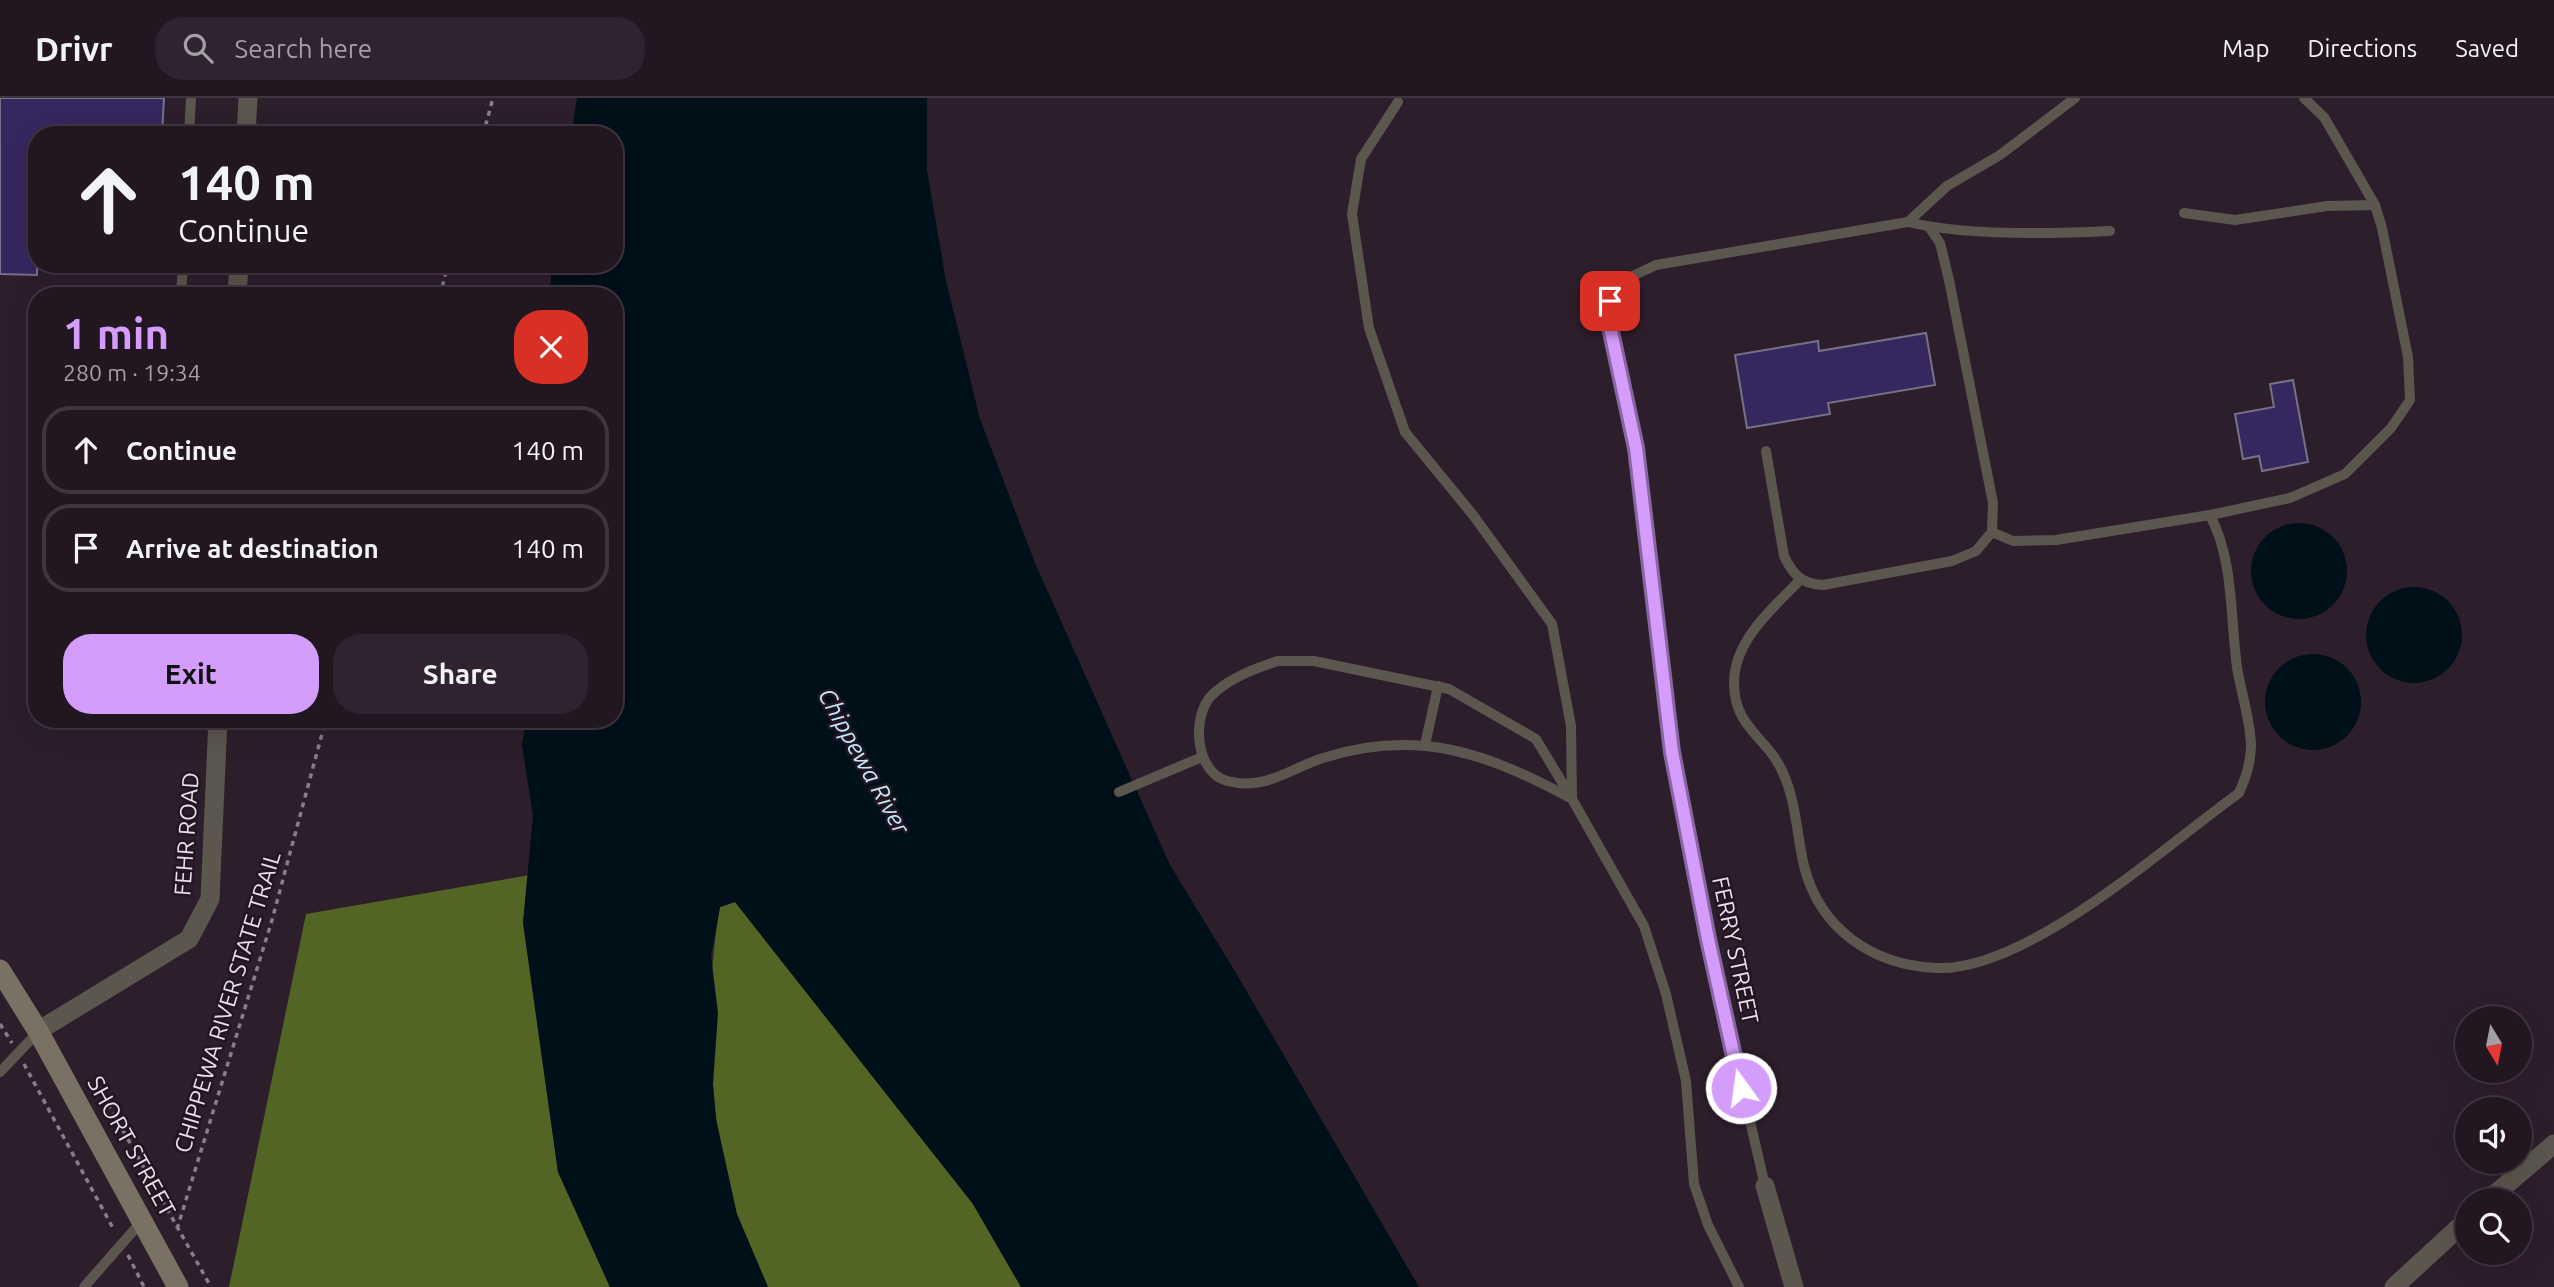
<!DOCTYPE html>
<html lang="en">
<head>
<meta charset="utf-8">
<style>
	body { margin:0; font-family:Ubuntu,sans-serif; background:#2e232e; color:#f1f3f6; height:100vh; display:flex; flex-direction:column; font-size:26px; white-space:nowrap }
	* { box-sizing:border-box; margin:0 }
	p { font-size:23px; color:#a29fa5 }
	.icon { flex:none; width:38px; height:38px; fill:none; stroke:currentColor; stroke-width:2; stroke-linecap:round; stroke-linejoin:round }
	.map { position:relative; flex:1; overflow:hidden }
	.panel { position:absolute; left:28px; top:189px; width:595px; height:441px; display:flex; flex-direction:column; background:#221621; border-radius:28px; box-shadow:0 7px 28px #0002,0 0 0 2px #3f353f }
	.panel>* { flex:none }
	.banner { position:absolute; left:28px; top:28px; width:595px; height:147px; border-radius:28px; box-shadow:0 7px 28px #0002,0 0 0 2px #3f353f; background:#221621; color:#f1f3f6; overflow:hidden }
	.needle { width:46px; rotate:170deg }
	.fabs { position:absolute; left:2455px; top:908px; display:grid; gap:14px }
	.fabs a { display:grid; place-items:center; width:77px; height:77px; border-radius:50%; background:#221621; box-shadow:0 7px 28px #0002,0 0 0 2px #3f353f; font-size:35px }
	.pin { position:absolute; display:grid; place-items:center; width:60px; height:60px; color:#fff; margin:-30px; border-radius:14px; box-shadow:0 4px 10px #0006 }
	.me { position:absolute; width:77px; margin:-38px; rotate:346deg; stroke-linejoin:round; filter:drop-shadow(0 0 5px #0008) }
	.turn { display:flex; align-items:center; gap:24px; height:147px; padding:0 35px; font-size:32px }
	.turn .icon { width:91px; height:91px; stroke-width:2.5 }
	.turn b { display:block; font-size:49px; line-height:60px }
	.round { display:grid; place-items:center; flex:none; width:74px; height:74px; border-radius:28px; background:#2e232e }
	.head { display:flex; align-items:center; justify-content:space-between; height:119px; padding:0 35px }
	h1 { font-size:42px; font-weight:700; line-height:52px; color:#d49cfb }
	.button { display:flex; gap:14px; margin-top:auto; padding:14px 35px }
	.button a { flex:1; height:80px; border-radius:28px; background:#d49cfb; color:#111; font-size:28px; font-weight:700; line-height:80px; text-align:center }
	.button a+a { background:#2e232e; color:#f1f3f6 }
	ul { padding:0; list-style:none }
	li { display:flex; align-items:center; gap:21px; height:88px; margin:0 14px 10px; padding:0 21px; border:4px solid #3f353f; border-radius:28px }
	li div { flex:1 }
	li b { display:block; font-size:26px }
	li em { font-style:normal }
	header { display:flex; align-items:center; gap:42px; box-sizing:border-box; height:98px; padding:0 35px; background:#221621; border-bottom:2px solid #3f353f }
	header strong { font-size:33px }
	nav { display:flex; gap:38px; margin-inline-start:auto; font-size:24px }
	.search { width:490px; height:63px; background:#2e232e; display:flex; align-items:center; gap:18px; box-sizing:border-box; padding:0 24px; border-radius:28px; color:#a29fa5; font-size:26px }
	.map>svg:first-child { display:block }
</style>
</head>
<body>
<header>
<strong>Drivr</strong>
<div class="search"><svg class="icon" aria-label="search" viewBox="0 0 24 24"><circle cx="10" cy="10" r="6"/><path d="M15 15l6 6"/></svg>Search here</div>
<nav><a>Map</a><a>Directions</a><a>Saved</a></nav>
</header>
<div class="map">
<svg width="2554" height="1189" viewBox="0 0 2554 1189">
	<rect width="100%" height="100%" fill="#2d1e2c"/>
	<!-- forest -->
	<g fill="#536524">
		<polygon points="530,777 523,825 558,1074 610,1189 229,1189 306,816"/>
		<path d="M735 804 973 1106 1021 1189H768C758 1165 744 1140 736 1115 708 1021 703 905 720 809Z"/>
	</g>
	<!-- water -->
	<g fill="#001019">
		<polygon points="577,0 927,0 927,72 946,183 980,321 1035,465 1170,767 1236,875 1419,1189 1021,1189 973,1106 735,804 720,809 711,858 718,915 713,986 716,1021 737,1116 768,1189 610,1189 558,1074 523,824 533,718 522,647 526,621 614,621 614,198 550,198 552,166 614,166 614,37 571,37"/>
		<circle cx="2299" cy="473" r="48"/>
		<circle cx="2414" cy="537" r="48"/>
		<circle cx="2313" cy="604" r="48"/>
	</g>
	<!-- building -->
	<g fill="#36285f" stroke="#757287" stroke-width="2">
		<polygon points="0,0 164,0 162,37 37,37 37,177 0,176"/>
		<polygon points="1926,235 1935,287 1828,305 1830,316 1747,330 1735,257 1818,243 1819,253"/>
		<polygon points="2293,282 2308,364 2262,373 2259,358 2243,361 2235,316 2274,309 2270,286"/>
	</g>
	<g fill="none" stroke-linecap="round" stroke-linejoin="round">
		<!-- path -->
		<g stroke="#8a7d89" stroke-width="3.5" stroke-dasharray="5 5" stroke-linecap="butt">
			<polyline points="483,37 493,0"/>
			<polyline points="440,198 448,166"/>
			<polyline points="0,926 12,945"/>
			<polyline points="24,966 114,1132"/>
			<polyline points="90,993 98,988 211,1189"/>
			<polyline points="177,1131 272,822 326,621"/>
			<polyline points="128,1157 144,1189"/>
		</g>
		<!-- lane -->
		<g stroke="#5b564e" stroke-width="10">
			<polyline points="1398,4 1361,61 1352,116 1369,230 1405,334 1473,417 1552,526 1571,628 1572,701 1644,828 1666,896 1686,983 1694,1086 1708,1127 1739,1189"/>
			<polyline points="189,37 191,0"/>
			<polyline points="2184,115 2235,122 2327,108 2375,107"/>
			<path d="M1908 124C1966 138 2050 136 2110 133"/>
			<polyline points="181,198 183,166"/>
			<path d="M1766 353 1784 458C1793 477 1802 486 1823 487L1952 463 1976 453 1992 434 1993 405 1949 182 1940 145 1929 129"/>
			<polyline points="1992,434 2013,443 2056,442 2210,417 2290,400 2345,376 2391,330 2410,302 2408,259 2382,130 2375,107 2324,19 2304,0"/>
			<path d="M1801 481C1773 510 1734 542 1734 585 1734 631 1768 639 1783 675 1796 703 1797 738 1804 768 1820 831 1872 867 1936 870 2027 874 2165 748 2239 695 2246 679 2250 667 2251 649 2251 623 2241 595 2237 569 2230 518 2234 463 2210 417"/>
			<path d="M1278 563H1314L1449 591 1536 641 1572 701C1489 655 1417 630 1323 660 1289 671 1265 693 1227 683 1195 674 1191 618 1212 597 1229 580 1255 570 1278 563Z"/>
			<polyline points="1425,647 1438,588"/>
			<polyline points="1119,694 1202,659"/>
			<polyline points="0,974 38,934"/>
			<polyline points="1765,1088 1708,841 1672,654 1636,350 1610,229 1610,203 1624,182 1656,167 1908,124 1947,88 2000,57 2075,0"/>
			<polyline points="84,1189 141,1124"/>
		</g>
		<!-- street -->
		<g stroke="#5b564e" stroke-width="19">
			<polyline points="246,37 248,0"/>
			<polyline points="237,198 239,166"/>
			<polyline points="38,933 189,841 210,801 218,621"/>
			<polyline points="1765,1088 1794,1189"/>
			<polyline points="2488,1102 2554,1046"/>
			<polyline points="2394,1189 2468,1121"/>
		</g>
		<!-- secondary -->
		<polyline stroke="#797264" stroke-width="21" points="0,872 38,933 178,1189"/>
	</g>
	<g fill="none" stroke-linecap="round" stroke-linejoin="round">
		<!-- route casing -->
		<g stroke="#8a65a3" stroke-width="18">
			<polyline id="route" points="1610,203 1610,229 1636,350 1672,654 1708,841 1741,990"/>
		</g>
		<!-- route -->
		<use href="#route" stroke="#d49cfb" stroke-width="12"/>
	</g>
	<g text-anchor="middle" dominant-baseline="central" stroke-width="5" stroke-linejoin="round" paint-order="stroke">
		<!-- street labels -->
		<g font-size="23" fill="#eae0e9" stroke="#231522">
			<text transform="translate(186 736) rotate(-86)">FEHR ROAD</text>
			<text transform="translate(1736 852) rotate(78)">FERRY STREET</text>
			<text transform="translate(227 904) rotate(-73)">CHIPPEWA RIVER STATE TRAIL</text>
			<text transform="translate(132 1048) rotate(61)">SHORT STREET</text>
		</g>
		<!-- water labels -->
		<g font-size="24" font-style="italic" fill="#c0eafb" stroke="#231522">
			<text transform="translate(864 663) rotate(61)">Chippewa River</text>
		</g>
	</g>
</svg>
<div class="fabs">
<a><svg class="needle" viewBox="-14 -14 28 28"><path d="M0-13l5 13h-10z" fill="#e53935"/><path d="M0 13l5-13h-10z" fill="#a29fa5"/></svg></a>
<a><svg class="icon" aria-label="sound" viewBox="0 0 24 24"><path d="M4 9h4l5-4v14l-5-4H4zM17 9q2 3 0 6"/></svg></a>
<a><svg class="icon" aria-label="search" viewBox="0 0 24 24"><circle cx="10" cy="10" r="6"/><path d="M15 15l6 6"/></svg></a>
</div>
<div class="pin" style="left:1610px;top:203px;background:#d93025"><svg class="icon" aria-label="arrive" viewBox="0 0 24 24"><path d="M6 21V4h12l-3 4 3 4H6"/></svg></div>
<svg class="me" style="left:1741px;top:990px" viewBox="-20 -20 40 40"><circle r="17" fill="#d49cfb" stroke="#fff" stroke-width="3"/><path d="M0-11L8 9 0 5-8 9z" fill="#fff"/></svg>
<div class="banner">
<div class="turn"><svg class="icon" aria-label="ahead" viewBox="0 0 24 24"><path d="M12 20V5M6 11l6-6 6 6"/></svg><div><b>140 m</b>Continue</div></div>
</div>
<section class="panel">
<div class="head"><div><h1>1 min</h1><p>280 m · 19:34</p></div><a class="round" style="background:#d93025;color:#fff"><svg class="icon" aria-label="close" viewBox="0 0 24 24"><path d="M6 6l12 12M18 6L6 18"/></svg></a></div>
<ul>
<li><svg class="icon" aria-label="ahead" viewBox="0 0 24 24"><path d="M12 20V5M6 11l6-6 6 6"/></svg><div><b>Continue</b></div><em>140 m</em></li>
<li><svg class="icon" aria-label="arrive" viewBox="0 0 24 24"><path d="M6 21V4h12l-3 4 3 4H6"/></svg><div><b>Arrive at destination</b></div><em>140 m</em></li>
</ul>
<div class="button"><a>Exit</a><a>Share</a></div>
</section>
</div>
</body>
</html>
